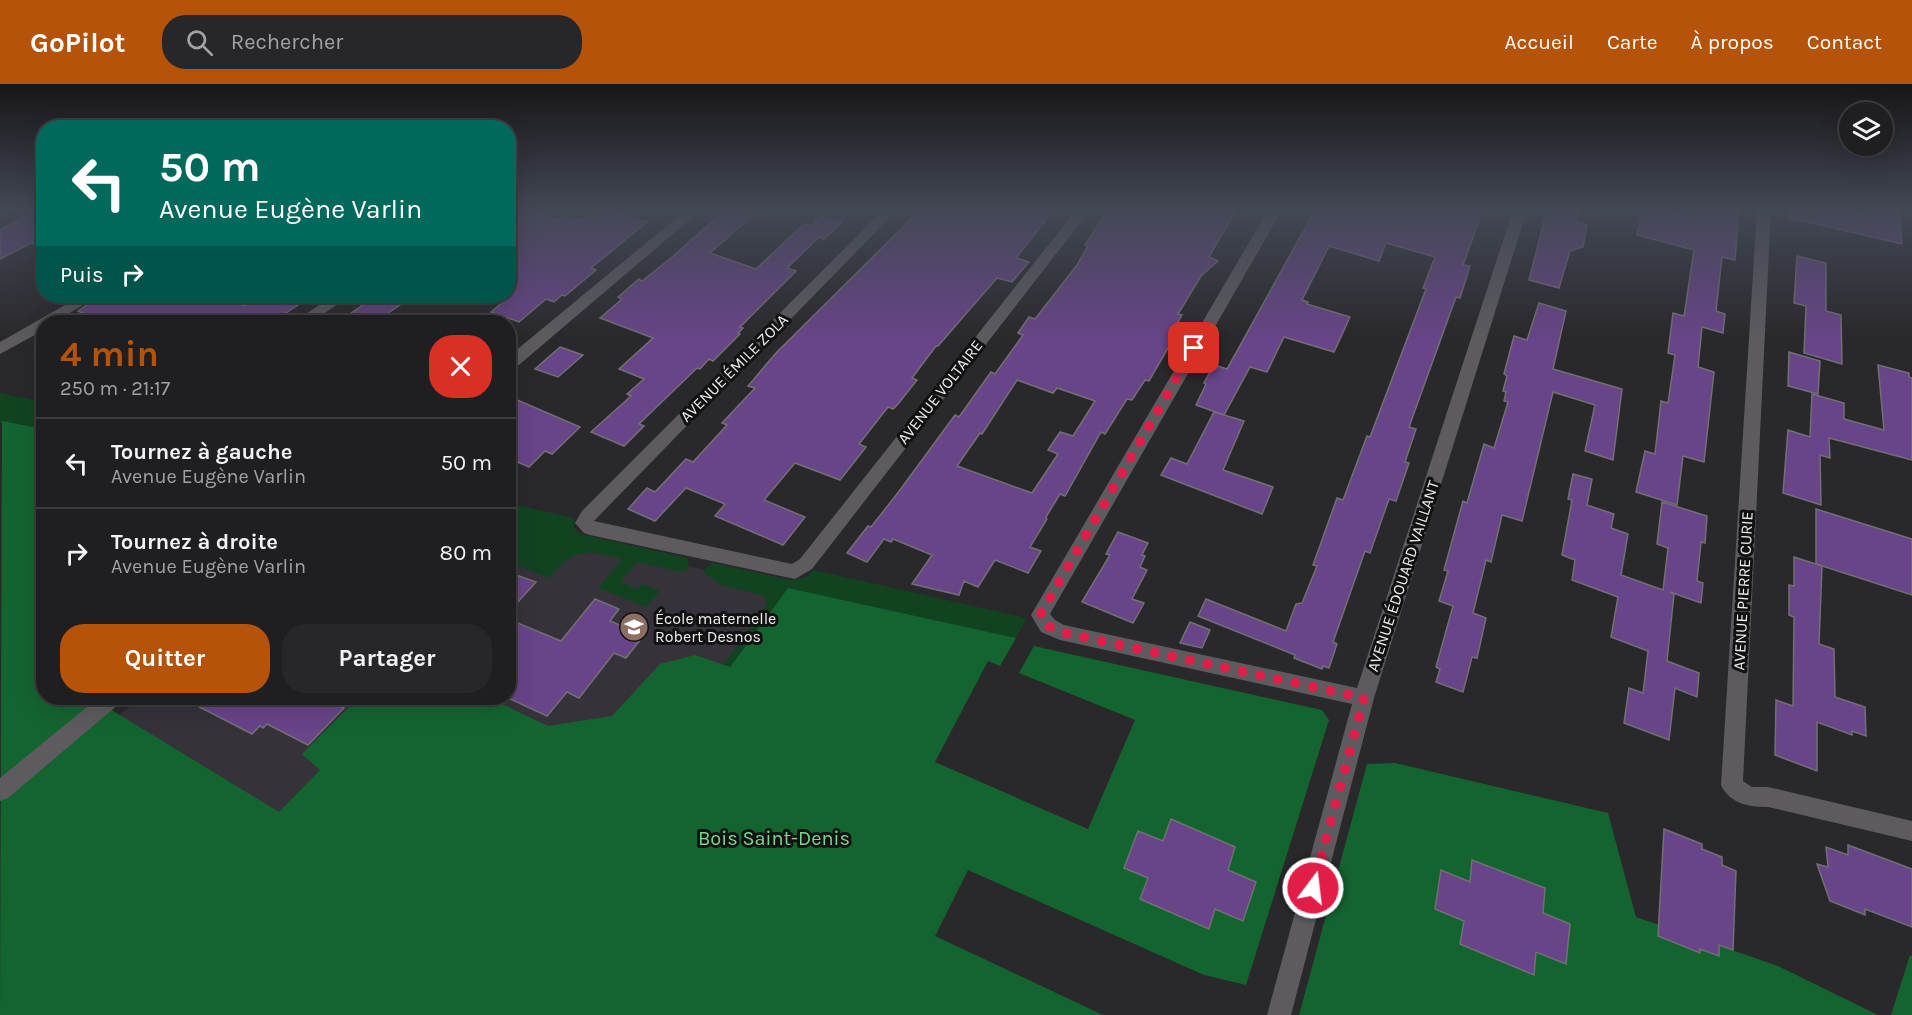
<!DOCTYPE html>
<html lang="fr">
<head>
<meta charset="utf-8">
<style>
	body { margin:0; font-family:Karla,sans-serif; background:#272729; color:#f1f3f6; height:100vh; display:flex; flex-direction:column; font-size:22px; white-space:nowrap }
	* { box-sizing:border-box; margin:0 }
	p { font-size:20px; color:#a1a2a5 }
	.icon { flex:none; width:33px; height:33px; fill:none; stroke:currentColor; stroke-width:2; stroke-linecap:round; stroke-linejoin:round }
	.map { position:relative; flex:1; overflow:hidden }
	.side { position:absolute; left:36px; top:231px; width:480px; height:390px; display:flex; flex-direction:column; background:#1f1e20; border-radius:24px; box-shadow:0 6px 24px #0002,0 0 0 2px #3c3c3e }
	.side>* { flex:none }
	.guide { position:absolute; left:36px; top:36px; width:480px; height:183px; border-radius:24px; box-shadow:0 6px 24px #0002,0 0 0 2px #3c3c3e; background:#00695c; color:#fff; overflow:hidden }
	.controls { position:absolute; left:1839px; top:18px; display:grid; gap:12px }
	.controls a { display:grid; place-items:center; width:54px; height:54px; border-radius:50%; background:#1f1e20; box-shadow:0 6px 24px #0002,0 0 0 2px #3c3c3e; font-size:30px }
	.pin { position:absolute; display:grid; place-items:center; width:51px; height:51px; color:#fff; margin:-26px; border-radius:12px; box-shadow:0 3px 9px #0006 }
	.me { position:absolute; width:66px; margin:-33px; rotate:15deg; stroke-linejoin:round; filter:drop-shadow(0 0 4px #0008) }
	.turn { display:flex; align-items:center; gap:21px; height:126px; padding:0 24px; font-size:27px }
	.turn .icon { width:78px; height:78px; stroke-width:2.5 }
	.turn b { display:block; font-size:42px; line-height:51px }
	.then { display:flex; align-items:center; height:57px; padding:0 24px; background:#0003; gap:12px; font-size:22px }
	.round { display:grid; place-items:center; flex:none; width:63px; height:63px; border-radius:24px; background:#272729 }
	.overview { display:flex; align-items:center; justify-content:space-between; height:102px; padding:0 24px }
	h1 { font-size:36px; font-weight:700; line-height:45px; color:#b45309 }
	.primary-button { display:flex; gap:12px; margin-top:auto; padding:12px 24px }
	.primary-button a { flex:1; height:69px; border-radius:24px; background:#b45309; color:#fff; font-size:24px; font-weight:700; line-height:69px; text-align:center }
	.primary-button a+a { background:#272729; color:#f1f3f6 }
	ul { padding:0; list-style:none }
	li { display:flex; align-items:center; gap:18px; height:90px; padding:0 24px; border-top:2px solid #3c3c3e }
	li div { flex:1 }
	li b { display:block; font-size:22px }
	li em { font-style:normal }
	header { display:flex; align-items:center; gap:36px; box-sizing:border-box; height:84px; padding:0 30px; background:#b45309; color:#fff }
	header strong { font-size:28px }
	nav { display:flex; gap:33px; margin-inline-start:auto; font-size:21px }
	.search { width:420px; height:54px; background:#272729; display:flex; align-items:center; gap:15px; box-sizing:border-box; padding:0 21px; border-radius:24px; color:#a1a2a5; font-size:22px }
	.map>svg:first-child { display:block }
</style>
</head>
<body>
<header>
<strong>GoPilot</strong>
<div class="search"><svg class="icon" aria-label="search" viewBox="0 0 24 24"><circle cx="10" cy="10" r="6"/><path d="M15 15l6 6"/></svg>Rechercher</div>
<nav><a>Accueil</a><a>Carte</a><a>À propos</a><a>Contact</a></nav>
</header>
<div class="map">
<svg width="1912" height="931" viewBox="0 0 1912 931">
	<rect width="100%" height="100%" fill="#29282b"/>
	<!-- built -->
	<g fill="#36323a">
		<polygon points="509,444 788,504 649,692 485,614 508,614"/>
		<polygon points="140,614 410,614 286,738 116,634"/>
	</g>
	<!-- green -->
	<g fill="#124321">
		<polygon points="0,309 43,318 43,345 0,339"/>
		<path d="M508 419 574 434V444L580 450 688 474 689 484 683 488 637 478 620 498 637 505 642 500 660 507 646 523 598 504 622 475C582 466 577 463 549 494L509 478Z"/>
		<polygon points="713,479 791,496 807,493 813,486 1027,534 1016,554 788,504 730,583 723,581 767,520 764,512 718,500 703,487"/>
	</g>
	<!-- forest -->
	<g fill="#146430">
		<polygon points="2,337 43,345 44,614 92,614 279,728 320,686 302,670 358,614 489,614 548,642 612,632 660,580 695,571 730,583 788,504 1016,554 1000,582 988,577 935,678 1088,745 1135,636 1019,589 1034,562 1322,626 1329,636 1246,901 1204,891 968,786 935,852 1103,931 0,931"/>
		<polygon points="1395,679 1608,729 1636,833 1778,882 1878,931 1299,931 1367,680"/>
		<polygon points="1910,871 1912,872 1912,931 1891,931"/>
	</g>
	<!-- building -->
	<g fill="#684488" stroke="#727074" stroke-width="1.5" fill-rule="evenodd">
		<polygon points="38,126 44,126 44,164 31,159 0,175 0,146"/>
		<polygon points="508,126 531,126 560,136 565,132 581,137 588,132 593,134 603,126 610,126 647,138 591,184 596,186 565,212 562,211 554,218 546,215 519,238 491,228 508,214"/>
		<polygon points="725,126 759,126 710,169 756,185 804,140 811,142 821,132 842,138 824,155 819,153 787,184 796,187 740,243 743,244 738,249 740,250 713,277 709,275 700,285 697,284 639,340 644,342 624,362 591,348 631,312 627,310 644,295 619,285 653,254 600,234 622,215 618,213 639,195 642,197 671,174"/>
		<polygon points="920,126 1054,126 1016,174 1029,178 1012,198 997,194 938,262 936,262 912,294 917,296 898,320 893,325 888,323 859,360 866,363 840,396 795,379 764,416 805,433 783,461 715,432 725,420 686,404 655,437 628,425 647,404 655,408 686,375 693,378 727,341 722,339 755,304 748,302 776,269"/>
		<path d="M1108 126H1236L1209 173 1218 177 1201 192 1178 230 1182 231 1178 238 1182 240 1149 297 1145 296 1132 316 1127 315 1105 350 1101 348 1065 412 1060 410 1046 433 1047 435 1030 463 1041 467 1028 489 995 476 978 503 964 497 959 511 912 500 932 471 893 455 891 458 884 455 867 478 847 469 868 442 871 443 900 406 955 331 959 333 991 288 995 290 1023 251 1018 249 1029 233 1035 235 1077 181 1088 162 1085 161ZM1017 296 1053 309 1057 304 1095 317 1073 352 1060 348 1048 366 1058 370 1032 409 957 382 980 349 982 350Z"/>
		<polygon points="1315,126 1483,126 1463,181 1470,182 1460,214 1456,213 1409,343 1416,345 1405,378 1409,379 1396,417 1389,415 1370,469 1365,467 1333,558 1337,560 1329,584 1323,582 1322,585 1294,574 1295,571 1198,532 1206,515 1286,547 1296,520 1302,519 1317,482 1313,481 1337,414 1343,416 1367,352 1370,353 1426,205 1423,204 1435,173 1386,159 1379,177 1329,162 1302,216 1308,218 1307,220 1350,233 1334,268 1284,253 1267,288 1250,283 1224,331 1196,321 1206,300 1204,299 1214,281 1227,285"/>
		<polygon points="1547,126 1579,126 1576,138 1587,141 1583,163 1570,167 1559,204 1529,196"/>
		<polygon points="1643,126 1664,126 1694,133 1695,126 1739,126 1735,176 1722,173 1716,227 1725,230 1723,249 1702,243 1698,283 1714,288 1704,378 1683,372 1677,421 1636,408 1645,367 1655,370 1661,317 1668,319 1675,271 1668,269 1673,229 1684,232 1694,166 1637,151"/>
		<polygon points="1790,126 1846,126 1869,131 1869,126 1899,126 1902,160 1789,134"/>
		<polygon points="1797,172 1826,179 1826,227 1841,231 1842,280 1804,269 1806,222 1794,219"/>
		<polygon points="100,212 220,212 245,222 260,212 276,212 298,221 277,235 284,238 104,238 78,227"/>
		<polygon points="376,212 413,212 375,238 338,238"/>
		<polygon points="1539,219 1566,227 1553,285 1622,305 1613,376 1585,367 1595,321 1553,308 1522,437 1502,431 1491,478 1486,476 1473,529 1486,534 1477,574 1472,573 1463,608 1436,598 1440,585 1436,583 1453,522 1439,517 1448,487 1444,486 1463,417 1467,419 1484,360 1494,364 1508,318 1504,317 1506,308 1503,307 1507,292 1504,290 1514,252 1527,256"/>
		<polygon points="560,263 583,271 558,293 535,285"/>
		<polygon points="1789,268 1820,277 1818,310 1788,302"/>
		<polygon points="1878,281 1909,289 1909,293 1912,294 1912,376 1829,354 1830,374 1820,371 1821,421 1783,409 1788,346 1810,353 1812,310 1844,319 1844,335 1884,346"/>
		<polygon points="508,312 580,343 552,370 545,367 529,383 508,374"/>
		<polygon points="1214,328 1244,337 1223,386 1273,403 1262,430 1161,391 1171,374 1187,380"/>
		<polygon points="1573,390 1592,395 1587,421 1614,430 1611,444 1628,450 1621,491 1663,506 1668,464 1657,460 1662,418 1707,432 1705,459 1701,458 1697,497 1703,499 1701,519 1670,508 1674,510 1667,577 1699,589 1697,613 1675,604 1669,656 1624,639 1629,604 1643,609 1648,567 1611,553 1618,513 1572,496 1575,476 1562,471 1572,416 1568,415"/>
		<polygon points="1816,425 1912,455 1912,511 1816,480"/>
		<polygon points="1118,448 1148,459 1142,471 1145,472 1140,483 1147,486 1132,515 1144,519 1133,539 1082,518 1110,471 1106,470"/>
		<polygon points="1794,473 1822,482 1819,560 1834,565 1835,613 1865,623 1866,652 1852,647 1852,651 1817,638 1817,687 1775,671 1776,616 1793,622 1794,533 1789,531 1789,501 1794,502"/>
		<polygon points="508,488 536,498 508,529"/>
		<polygon points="595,515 619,525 610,537 644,551 626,574 614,569 579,614 567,608 547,632 508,614 508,535 561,557"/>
		<polygon points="1190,538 1210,546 1202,564 1180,559"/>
		<polygon points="182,614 324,614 344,624 308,661 267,640 263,644 260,642 252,650"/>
		<polygon points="1171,735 1235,763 1228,786 1256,798 1243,837 1215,825 1209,845 1140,815 1148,794 1124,784 1138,747 1163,757"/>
		<polygon points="1664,745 1702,760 1702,765 1722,773 1722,781 1736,787 1733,866 1719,861 1719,872 1700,865 1700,869 1658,852"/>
		<polygon points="1848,761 1912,785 1912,843 1865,825 1865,831 1830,817 1817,780 1828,783 1826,763 1848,771"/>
		<polygon points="1472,776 1545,804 1543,829 1570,840 1566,880 1536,868 1534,891 1460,860 1464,837 1435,825 1441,786 1470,798"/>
	</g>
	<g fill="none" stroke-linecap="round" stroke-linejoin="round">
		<!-- minor -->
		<g fill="#5d5b5f" fill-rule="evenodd">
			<polygon points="0,126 14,126 0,134"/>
			<polygon points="686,126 701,126 513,286 508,287 508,273"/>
			<polygon points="883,126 897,126 594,437 792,480 800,475 1076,126 1090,126 812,485 795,495 590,451 584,449 575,439 582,427"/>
			<polygon points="1268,126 1282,126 1050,530 1055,536 1064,541 1357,604 1513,126 1527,126 1374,614 1291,931 1267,931 1352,620 1060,556 1041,548 1031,531"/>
			<path d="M1757 126H1771L1743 697 1752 703H1768L1912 737V757L1768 723C1749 723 1730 720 1721 701Z"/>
			<polygon points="81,212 98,212 55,238 44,238 44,246 0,270 0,258"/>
			<polygon points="333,212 349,212 312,238 296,238 298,235"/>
			<polygon points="98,614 122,614 119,620 8,714 0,717 0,694"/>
		</g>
	</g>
	<!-- sky -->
	<linearGradient id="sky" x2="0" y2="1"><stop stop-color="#171618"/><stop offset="0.49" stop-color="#434855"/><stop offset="1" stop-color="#434855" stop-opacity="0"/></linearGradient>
	<rect width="1912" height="256" fill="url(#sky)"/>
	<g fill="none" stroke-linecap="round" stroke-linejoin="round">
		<!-- route -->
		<polyline stroke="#e11d48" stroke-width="10" stroke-dasharray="0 18" points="1194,264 1040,531 1048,542 1060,548 1364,614 1313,804"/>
	</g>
	<!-- icons -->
	<defs>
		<g id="school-disc" transform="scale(1.5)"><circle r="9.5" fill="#8d6e63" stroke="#121112"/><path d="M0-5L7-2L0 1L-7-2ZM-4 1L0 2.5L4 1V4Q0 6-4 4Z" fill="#fff"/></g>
	</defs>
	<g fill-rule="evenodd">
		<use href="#school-disc" x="634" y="543"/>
	</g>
	<g text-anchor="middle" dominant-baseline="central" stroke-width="6" stroke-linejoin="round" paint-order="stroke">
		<!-- street labels -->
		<g font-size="16" fill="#eeedef" stroke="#121112">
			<text transform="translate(734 284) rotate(-45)">AVENUE ÉMILE ZOLA</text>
			<text transform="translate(940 308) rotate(-52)">AVENUE VOLTAIRE</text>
			<text transform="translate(1403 492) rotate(-72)">AVENUE ÉDOUARD VAILLANT</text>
			<text transform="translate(1743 507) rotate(-87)">AVENUE PIERRE CURIE</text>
		</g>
		<!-- poi labels -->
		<g font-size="16" fill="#eeedef" stroke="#121112" text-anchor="start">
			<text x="655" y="534">École maternelle<tspan x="655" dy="18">Robert Desnos</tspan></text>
		</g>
		<!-- near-park labels -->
		<g font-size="20" fill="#76d98e" stroke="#121112">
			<text x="774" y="754">Bois Saint-Denis</text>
		</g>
	</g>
</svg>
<div class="controls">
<a><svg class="icon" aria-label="layers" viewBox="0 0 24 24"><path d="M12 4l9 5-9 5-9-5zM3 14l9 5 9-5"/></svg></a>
</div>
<div class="pin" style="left:1194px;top:264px;background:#d93025"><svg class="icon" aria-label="arrive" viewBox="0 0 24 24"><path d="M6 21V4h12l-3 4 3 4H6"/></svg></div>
<svg class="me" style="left:1313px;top:804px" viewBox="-20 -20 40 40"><circle r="17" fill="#e11d48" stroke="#fff" stroke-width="3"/><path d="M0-11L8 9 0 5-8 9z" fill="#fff"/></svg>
<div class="guide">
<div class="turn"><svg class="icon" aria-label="left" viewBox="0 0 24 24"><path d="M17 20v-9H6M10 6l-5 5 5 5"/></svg><div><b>50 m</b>Avenue Eugène Varlin</div></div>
<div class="then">Puis<svg class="icon" aria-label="right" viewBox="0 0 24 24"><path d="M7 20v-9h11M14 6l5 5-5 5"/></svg></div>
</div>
<section class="side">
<div class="overview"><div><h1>4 min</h1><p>250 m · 21:17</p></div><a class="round" style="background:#d93025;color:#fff"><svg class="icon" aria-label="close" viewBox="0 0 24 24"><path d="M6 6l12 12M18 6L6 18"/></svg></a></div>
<ul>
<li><svg class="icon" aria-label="left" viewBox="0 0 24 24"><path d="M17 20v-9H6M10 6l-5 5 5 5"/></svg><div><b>Tournez à gauche</b><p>Avenue Eugène Varlin</p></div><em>50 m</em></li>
<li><svg class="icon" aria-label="right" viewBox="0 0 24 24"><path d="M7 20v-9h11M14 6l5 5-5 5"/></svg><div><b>Tournez à droite</b><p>Avenue Eugène Varlin</p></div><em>80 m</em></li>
</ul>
<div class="primary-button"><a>Quitter</a><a>Partager</a></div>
</section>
</div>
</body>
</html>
